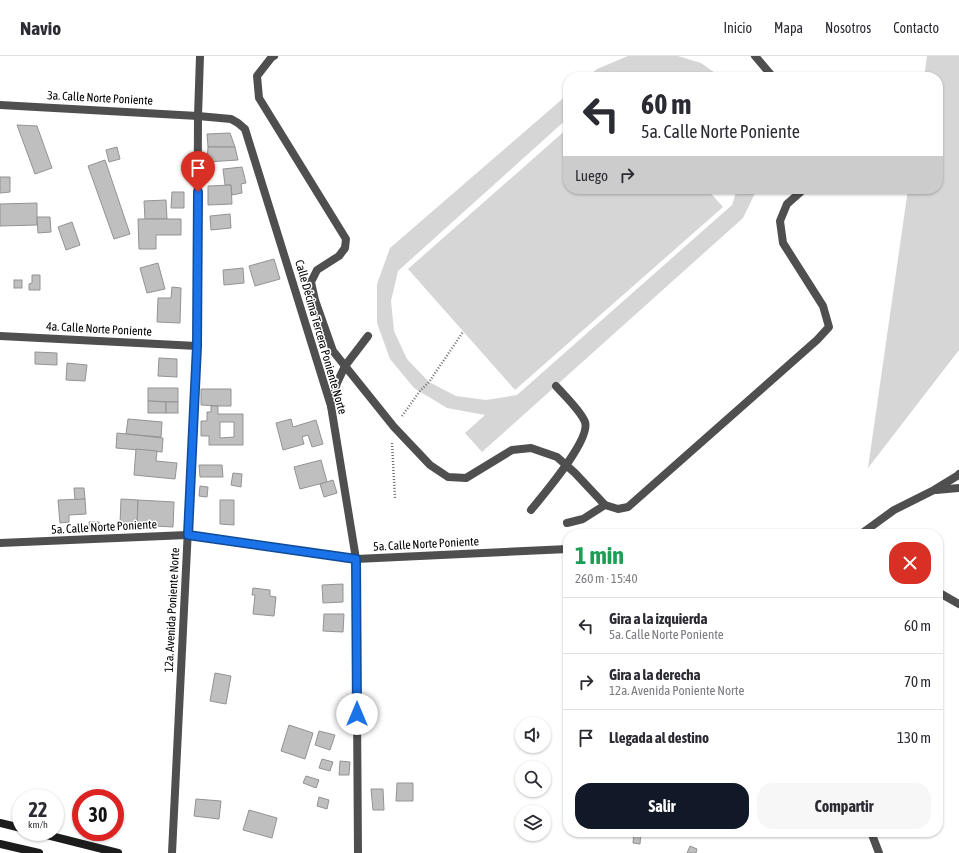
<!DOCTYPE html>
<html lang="es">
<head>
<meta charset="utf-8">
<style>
	body { margin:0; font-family:"Asap Condensed",sans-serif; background:#f7f7f7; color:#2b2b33; height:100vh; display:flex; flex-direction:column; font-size:15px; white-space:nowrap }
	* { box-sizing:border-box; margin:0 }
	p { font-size:13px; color:#7c7c81 }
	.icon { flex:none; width:22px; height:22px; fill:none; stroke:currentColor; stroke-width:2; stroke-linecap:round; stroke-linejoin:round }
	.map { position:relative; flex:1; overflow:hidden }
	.side { position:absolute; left:563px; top:473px; width:380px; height:308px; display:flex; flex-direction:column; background:#fff; border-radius:16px; box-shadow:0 1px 3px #0004 }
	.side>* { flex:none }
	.banner { position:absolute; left:563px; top:16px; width:380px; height:122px; border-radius:16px; box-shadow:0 1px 3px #0004; background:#fff; color:#2b2b33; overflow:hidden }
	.buttons { position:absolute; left:515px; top:661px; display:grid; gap:8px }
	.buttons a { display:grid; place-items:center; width:36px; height:36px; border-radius:50%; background:#fff; box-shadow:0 1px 3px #0004; font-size:20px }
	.speed { position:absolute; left:12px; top:733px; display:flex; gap:8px; font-size:20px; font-weight:700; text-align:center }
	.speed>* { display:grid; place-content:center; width:52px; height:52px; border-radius:50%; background:#fff; box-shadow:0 1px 3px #0004; line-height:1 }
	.speed small { font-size:10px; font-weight:400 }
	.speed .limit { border:6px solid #d22; background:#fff; color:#111 }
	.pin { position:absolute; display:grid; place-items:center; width:34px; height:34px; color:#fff; margin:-41px -17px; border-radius:50% 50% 50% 0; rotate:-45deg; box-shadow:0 0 4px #0007 }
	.pin .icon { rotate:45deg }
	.me { position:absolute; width:44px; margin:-22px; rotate:0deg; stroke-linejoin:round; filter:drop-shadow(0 0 3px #0008) }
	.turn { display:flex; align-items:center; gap:14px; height:84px; padding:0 12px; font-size:18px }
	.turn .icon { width:52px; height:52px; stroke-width:2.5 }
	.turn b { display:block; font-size:28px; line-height:34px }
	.then { display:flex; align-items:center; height:38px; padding:0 12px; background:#0003; gap:8px; font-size:15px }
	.round { display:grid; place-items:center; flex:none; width:42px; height:42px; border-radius:16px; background:#f7f7f7 }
	.summary { display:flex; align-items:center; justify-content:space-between; height:68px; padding:0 12px }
	h1 { font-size:24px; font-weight:700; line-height:30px; color:#1e9e55 }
	.cta { display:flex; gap:8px; margin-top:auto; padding:8px 12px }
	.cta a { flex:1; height:46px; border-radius:16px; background:#111827; color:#fff; font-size:16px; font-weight:700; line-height:46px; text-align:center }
	.cta a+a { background:#f7f7f7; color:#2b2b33 }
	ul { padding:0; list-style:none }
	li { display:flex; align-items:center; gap:12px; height:56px; padding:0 12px; border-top:1px solid #e1e1e2 }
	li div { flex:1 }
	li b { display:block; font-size:15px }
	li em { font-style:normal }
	header { display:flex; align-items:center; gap:24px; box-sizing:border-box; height:56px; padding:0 20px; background:#fff; border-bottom:1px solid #e1e1e2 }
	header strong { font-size:19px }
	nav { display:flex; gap:22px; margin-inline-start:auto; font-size:14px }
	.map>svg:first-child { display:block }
</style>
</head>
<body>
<header>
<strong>Navio</strong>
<nav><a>Inicio</a><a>Mapa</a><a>Nosotros</a><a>Contacto</a></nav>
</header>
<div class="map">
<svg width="959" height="797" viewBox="0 0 959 797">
	<rect width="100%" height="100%" fill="#fff"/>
	<!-- green -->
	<g fill="#d6d6d6">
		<polygon points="628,0 678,0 701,7 721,21 681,21 665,16 637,16 622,21 588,21 597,13"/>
		<polygon points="927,0 959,0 959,294 868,412 908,133 938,133 938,21 924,21"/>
		<polygon points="568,38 568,62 398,215 391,245 394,275 407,303 429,326 456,340 486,344 517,339 732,149 737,133 757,133 743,162 482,396 465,377 485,359 447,352 414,332 390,303 377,267 377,228 390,192"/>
		<polygon points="568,72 568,133 707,133 723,151 515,334 408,213"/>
	</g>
	<!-- building -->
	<g fill="#bfbfbf" stroke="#939393" fill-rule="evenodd">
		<polygon points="17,69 37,70 52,112 35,118"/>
		<polygon points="230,77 235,91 208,91 207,78"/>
		<polygon points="117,91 120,103 109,106 106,94"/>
		<polygon points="208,91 235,91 238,104 207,106"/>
		<polygon points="105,104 130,178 114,183 88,110"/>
		<polygon points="242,111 246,127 241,128 242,137 232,139 231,129 225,129 223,113"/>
		<polygon points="0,121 10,121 10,136 0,137"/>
		<polygon points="231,129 232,148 208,149 208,130"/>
		<polygon points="172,136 184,136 184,152 171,152"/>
		<polygon points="166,144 167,163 145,163 144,145"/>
		<polygon points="37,147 37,169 0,170 0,148"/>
		<polygon points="230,158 231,172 211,174 210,160"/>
		<polygon points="37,161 50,161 51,176 38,177"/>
		<polygon points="138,163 181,163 181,179 156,179 156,193 139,193"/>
		<polygon points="72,166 80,189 66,194 58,171"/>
		<polygon points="274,203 280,223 255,230 249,210"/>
		<polygon points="158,207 165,233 147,237 140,212"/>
		<polygon points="243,212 244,227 224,229 223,214"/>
		<polygon points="32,219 40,219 40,234 29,234 29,228 32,227"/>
		<rect x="14" y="224" width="8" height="8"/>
		<polygon points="172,231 181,232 180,267 157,266 158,242 171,242"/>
		<polygon points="35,296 57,297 57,309 35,308"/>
		<polygon points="159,302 177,303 177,321 158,320"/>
		<polygon points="67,307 87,309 85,325 66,324"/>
		<polygon points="148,332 178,332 178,346 148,345"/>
		<polygon points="201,333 231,333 231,350 218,350 201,349"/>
		<polygon points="148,345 166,346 166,357 148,357"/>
		<rect x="166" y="346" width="12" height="11"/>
		<path d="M211 350H218V358H243V389H209V380H201V365H207V356H211ZM220 366H234V381L220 382Z"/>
		<polygon points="128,363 162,366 161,381 126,378"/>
		<polygon points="291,363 293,371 316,364 323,388 312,391 308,379 302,381 304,388 283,394 276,367"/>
		<polygon points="117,377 163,382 162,396 116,392"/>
		<polygon points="136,393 157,395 156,405 177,407 175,423 134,419"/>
		<polygon points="321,404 327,426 300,433 294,411"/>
		<polygon points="199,409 222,409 223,421 200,421"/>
		<polygon points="233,417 242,418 241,431 231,429"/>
		<polygon points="333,424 337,437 324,441 320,428"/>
		<polygon points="200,430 208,431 207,441 199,440"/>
		<polygon points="74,432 84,432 85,443 75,444"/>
		<polygon points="85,443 86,458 69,459 69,466 60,467 58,444"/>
		<polygon points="121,443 138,444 137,469 120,468"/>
		<polygon points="138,444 174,446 173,471 137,469"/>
		<polygon points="220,444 234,444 234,469 220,468"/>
		<polygon points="89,466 99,466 99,474 90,474"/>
		<polygon points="343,528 343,546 323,547 322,529"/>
		<polygon points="253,532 270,534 270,540 276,541 274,560 253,558 255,539 252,539"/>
		<polygon points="324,558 344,558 343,576 323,575"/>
		<polygon points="215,617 231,620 226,648 210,645"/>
		<polygon points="289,669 313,677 305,703 281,695"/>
		<polygon points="319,675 335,679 330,694 315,689"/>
		<polygon points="322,703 333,706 330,715 319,712"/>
		<polygon points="340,705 350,706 349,719 339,719"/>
		<polygon points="306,720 319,724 316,732 303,727"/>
		<polygon points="397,727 413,727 413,745 396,745"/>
		<polygon points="371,733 383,733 384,754 373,754"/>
		<polygon points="319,741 329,744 327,753 317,750"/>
		<polygon points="196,743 221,745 219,763 194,760"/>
		<polygon points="249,754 277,762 272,782 243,774"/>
		<polygon points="634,776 641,776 640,788 633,787"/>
		<polygon points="690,790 697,793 696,797 687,797"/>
	</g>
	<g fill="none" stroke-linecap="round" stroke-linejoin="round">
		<!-- path -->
		<g stroke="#717171" stroke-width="2.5" stroke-dasharray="1 2" stroke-linecap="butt">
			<polyline points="402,360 420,335 429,326 463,276"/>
			<polyline points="392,387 395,442"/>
		</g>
		<!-- lane -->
		<g stroke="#4f4f4f" stroke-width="8">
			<polyline points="274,0 271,2 257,20 259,42 346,183 345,192 339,200 317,214 311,226 315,244 333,295 394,371 430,409 448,421 466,422 512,394 531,392 557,401 575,417 605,449 618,453 628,451 817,284 829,271 823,250 783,187 780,165 787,148 804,133"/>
			<polyline points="755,0 773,21"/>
			<polyline points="331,350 337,327 345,310 368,280"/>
			<path d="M531 454C543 439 591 384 585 366 581 355 564 339 556 330"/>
			<polyline points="567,467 583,463 605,449"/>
		</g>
		<!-- street -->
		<g stroke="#4f4f4f" stroke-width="8">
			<polyline points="0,49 198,60 231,63 238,67 245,73 331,350 356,503 358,797"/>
			<polyline points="0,280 197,290"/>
			<polyline points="936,434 959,432"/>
			<polyline points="861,478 894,454 934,434 957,420 959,418"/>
			<polyline points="0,487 187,479 356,503 568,493"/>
			<polyline points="938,536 959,548"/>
			<polyline points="871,776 879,797"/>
			<polyline points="172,797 197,290 198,60 200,0"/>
		</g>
		<!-- secondary -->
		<g stroke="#1c1c1c" stroke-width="8">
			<polyline points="0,767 21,772"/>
			<polyline points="35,776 118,797"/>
			<polyline points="0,788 39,797"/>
		</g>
	</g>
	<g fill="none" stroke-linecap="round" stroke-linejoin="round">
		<!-- route casing -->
		<g stroke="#114b97" stroke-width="10">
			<polyline id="route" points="198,136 197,290 188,479 356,503 357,658"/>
		</g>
		<!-- route -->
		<use href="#route" stroke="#1a73e8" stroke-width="7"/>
	</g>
	<g text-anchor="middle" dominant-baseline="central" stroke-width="3" stroke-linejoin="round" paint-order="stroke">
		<!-- street labels -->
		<g font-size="12" fill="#000" stroke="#fff">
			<text transform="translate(100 42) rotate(3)">3a. Calle Norte Poniente</text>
			<text transform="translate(99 273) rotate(3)">4a. Calle Norte Poniente</text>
			<text transform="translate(321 281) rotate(74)">Calle Décima Tercera Poniente Norte</text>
			<text transform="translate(104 471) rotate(-3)">5a. Calle Norte Poniente</text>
			<text transform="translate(426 488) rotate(-3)">5a. Calle Norte Poniente</text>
			<text transform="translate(172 554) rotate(-87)">12a. Avenida Poniente Norte</text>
		</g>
	</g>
</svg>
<div class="buttons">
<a><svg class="icon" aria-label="sound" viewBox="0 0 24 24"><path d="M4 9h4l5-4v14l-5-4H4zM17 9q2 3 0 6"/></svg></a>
<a><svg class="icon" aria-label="search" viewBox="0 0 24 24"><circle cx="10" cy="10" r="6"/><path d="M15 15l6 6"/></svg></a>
<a><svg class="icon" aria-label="layers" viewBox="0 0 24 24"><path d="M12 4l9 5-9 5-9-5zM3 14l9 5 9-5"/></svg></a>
</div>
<div class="speed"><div>22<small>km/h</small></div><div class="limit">30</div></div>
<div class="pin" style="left:198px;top:136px;background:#d93025"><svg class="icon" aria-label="arrive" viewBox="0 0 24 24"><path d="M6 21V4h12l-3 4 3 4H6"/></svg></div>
<svg class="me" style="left:357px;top:658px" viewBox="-20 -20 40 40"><circle r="19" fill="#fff"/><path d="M0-13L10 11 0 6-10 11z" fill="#1a73e8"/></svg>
<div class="banner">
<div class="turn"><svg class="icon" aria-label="left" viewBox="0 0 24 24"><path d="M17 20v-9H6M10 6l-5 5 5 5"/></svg><div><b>60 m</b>5a. Calle Norte Poniente</div></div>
<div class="then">Luego<svg class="icon" aria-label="right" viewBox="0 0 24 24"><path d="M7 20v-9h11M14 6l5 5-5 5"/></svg></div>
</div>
<section class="side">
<div class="summary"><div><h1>1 min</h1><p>260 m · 15:40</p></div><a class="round" style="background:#d93025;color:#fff"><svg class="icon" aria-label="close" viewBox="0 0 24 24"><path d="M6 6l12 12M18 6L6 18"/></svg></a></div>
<ul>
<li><svg class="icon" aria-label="left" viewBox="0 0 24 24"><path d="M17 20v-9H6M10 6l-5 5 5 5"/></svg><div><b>Gira a la izquierda</b><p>5a. Calle Norte Poniente</p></div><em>60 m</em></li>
<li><svg class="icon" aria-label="right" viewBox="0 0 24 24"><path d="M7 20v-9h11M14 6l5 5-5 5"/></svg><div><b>Gira a la derecha</b><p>12a. Avenida Poniente Norte</p></div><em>70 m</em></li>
<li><svg class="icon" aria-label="arrive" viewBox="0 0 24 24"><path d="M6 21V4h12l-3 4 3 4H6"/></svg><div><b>Llegada al destino</b></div><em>130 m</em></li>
</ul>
<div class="cta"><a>Salir</a><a>Compartir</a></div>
</section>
</div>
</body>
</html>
